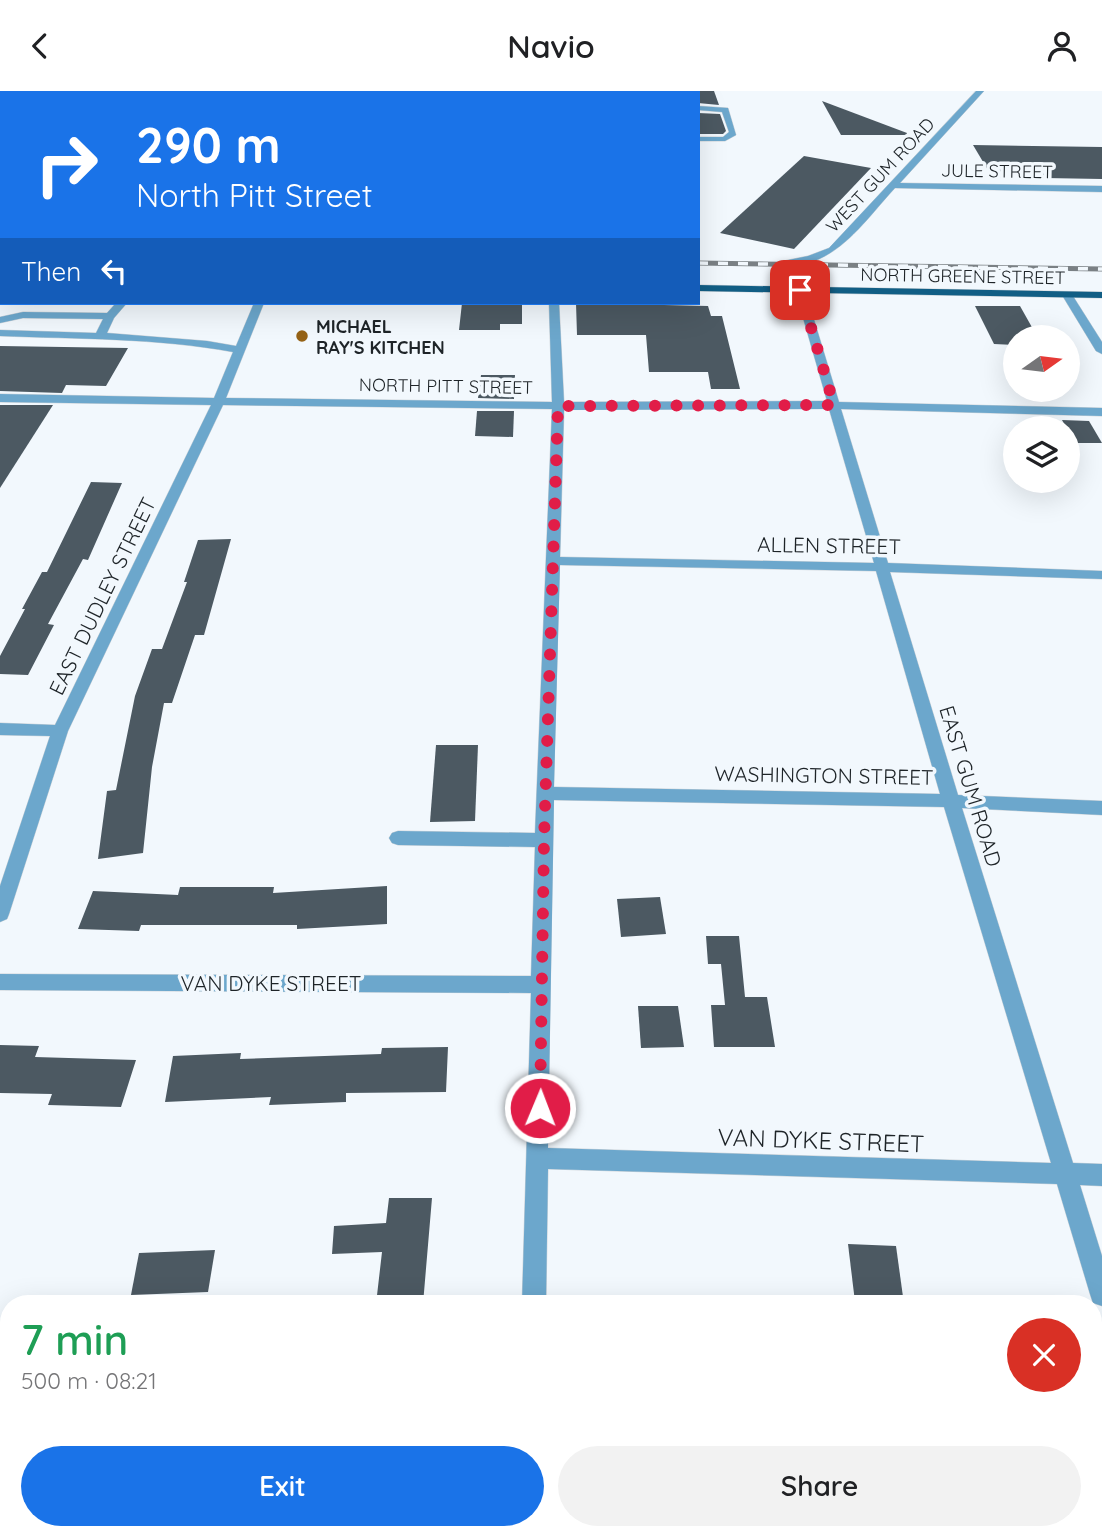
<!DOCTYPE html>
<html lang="en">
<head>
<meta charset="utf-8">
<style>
	body { margin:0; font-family:Quicksand,sans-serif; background:#f2f2f2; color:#202124; height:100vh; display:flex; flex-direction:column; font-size:26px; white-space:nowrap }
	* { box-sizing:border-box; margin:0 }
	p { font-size:23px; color:#757577 }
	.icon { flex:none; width:38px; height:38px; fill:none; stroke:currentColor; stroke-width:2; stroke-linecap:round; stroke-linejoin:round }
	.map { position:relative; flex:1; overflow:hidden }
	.drawer { position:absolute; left:0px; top:1204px; width:1102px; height:245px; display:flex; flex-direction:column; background:#fff; border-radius:28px 28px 0 0; box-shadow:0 7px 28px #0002 }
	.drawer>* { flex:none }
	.banner { position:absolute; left:0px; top:0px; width:700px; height:214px; box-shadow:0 7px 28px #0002; background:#1a73e8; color:#fff; overflow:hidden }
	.needle { width:46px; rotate:76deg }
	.fabs { position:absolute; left:1003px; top:234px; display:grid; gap:14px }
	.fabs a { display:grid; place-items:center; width:77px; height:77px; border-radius:50%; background:#fff; box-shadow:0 7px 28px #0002; font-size:35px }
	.pin { position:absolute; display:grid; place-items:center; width:60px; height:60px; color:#fff; margin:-30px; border-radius:14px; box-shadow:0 4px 10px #0006 }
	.me { position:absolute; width:77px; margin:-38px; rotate:1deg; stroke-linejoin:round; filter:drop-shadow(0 0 5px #0008) }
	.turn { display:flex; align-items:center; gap:24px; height:147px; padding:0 21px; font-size:32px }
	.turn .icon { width:91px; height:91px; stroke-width:2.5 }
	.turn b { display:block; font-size:49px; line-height:60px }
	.then { display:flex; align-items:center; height:66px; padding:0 21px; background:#0003; gap:14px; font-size:26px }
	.round { display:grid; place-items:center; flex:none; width:74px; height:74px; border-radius:37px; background:#f2f2f2 }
	.headline { display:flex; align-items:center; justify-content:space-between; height:119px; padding:0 21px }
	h1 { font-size:42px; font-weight:600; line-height:52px; color:#1e9e55 }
	.primary-button { display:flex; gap:14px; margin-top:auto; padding:14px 21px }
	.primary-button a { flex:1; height:80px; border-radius:42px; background:#1a73e8; color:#fff; font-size:28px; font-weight:600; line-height:80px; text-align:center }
	.primary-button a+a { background:#f2f2f2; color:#202124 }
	header { display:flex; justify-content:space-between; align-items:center; height:91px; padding:0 21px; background:#fff; font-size:32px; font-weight:600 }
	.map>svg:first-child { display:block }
</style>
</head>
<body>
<header><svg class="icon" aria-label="back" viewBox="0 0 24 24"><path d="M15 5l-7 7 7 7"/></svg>Navio<svg class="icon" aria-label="person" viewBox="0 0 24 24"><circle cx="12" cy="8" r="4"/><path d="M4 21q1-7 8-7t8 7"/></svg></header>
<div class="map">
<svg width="1102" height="1449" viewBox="0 0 1102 1449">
	<rect width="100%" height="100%" fill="#f2f8fd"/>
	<!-- building -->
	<g fill="#4c5962">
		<polygon points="698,0 714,0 719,14 698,12"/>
		<polygon points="822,10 907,42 906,44 841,44"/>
		<polygon points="698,22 720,23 726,40 723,43 698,43"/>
		<polygon points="973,54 1102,56 1102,88 992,86"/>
		<polygon points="804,65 871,77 794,158 720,142"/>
		<polygon points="462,212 522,212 522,233 500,233 500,239 459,239"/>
		<polygon points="576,212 708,215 711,225 722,225 740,298 711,298 708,281 649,281 646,244 577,244"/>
		<polygon points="975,215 1020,215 1038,247 1015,247 1015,254 994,253"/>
		<polygon points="0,255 128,257 106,295 66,294 62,302 0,300"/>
		<polygon points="481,284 515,284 514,308 478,307"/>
		<polygon points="0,314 53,314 0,397"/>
		<polygon points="477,320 514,320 513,346 475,345"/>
		<polygon points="1062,329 1089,330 1102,352 1075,352"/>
		<polygon points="91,391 122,392 88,469 83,468 48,533 54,534 28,584 0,583 0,565 25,518 22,518 42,481 47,481"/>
		<polygon points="231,448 204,544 195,544 172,612 164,612 152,676 143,762 98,768 107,700 116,699 135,605 152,558 162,558 187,491 184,491 198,449"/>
		<polygon points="436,654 478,654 475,730 430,731"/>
		<polygon points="387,795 387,833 297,838 297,834 141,834 139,840 78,838 93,800 178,804 180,796 274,796 273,802"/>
		<polygon points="660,806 666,843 621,846 617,808"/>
		<polygon points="706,845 739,845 745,906 767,906 775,956 714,956 711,914 725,914 721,873 708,873"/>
		<polygon points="638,915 678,915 684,956 641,957"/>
		<polygon points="0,954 39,955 35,966 136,969 121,1016 48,1014 52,1003 0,1002"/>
		<polygon points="448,956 446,1001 346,1002 346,1011 269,1014 271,1006 165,1011 173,965 241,962 240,968 381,963 382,957"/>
		<polygon points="389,1107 432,1107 423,1213 376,1213 382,1161 332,1163 334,1135 386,1132"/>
		<polygon points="848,1153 896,1155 904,1213 855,1211"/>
		<polygon points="215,1159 208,1201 131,1204 139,1162"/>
	</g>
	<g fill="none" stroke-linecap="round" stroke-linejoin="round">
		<!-- minor casing -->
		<g stroke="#ccd2d7" stroke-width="1">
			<g id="minor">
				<polygon points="190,0 198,0 188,2"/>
				<polygon points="231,0 308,0 309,1 233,2"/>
				<polygon points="468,0 476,0 477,2 469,2"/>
				<rect x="579" y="0" width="8" height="2"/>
				<rect x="610" y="0" width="8" height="2"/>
				<path d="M976 0H984L900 92 1102 95V101L895 97C865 129 834 179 783 174V170L808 165 829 157Z"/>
				<polygon points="698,15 728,17 736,44 725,50 698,50 698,46 723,46 729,41 722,21 698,19"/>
				<rect x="0" y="61" width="2" height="6"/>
				<rect x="0" y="143" width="2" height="6"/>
				<path d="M800 196 805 199 839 311 1102 317V325L841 318 888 472 1102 480V488L890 481 958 704 1102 710V724L962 717 1073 1072 1102 1073V1095L1080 1094 1102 1165V1215L1093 1212 1090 1203 1057 1093 548 1078 546 1213H522L531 902 0 899V883L531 885 535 756 398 754 392 752 389 747 392 742 398 740 535 742 552 318 223 314 68 640 9 823 7 828 0 831V795L50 645 0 644V632L55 634 211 314 0 311V303L214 307 233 261C157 247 77 248 0 245V239L96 242 103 228 23 227 0 232V226L23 221 107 222 116 212H127L114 227 107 242 207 250 236 255 254 212H264L226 307 552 311 549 212H559L564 311 827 310 795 199ZM829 318 874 472 560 466 564 319ZM560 474 876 480 940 703 554 696ZM554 709 944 716 1051 1072 548 1057Z"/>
				<polygon points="1067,201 1071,202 1102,251 1102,263 1096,260 1062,204"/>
				<rect x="0" y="1322" width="9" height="26"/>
				<polygon points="513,1440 541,1440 540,1449 512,1449"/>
			</g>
		</g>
		<!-- major casing -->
		<g stroke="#ccd2d7" stroke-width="1">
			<g id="major">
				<rect x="0" y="182" width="2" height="6"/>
				<polygon points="698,194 1102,201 1102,207 698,200"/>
			</g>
		</g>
		<!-- minor -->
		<use href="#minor" fill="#6ca7cc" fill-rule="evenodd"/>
		<!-- major -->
		<use href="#major" fill="#115e85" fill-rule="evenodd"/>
		<!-- rail casing -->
		<g stroke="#7a8084" stroke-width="5">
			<polyline id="rail" points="698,172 1102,178"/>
		</g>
		<!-- rail -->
		<use href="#rail" stroke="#f2f8fd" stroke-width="3.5" stroke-dasharray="10" stroke-linecap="butt"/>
	</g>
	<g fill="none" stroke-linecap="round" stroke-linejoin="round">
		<!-- route -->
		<polyline stroke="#e11d48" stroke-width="12" stroke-dasharray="0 21.6" points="540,1017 544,749 558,315 834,314 800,199"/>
	</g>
	<!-- markers -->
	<circle fill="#956216" stroke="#f2f8fd" stroke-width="2.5" cx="302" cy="245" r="7"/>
	<g text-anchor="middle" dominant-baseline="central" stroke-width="7" stroke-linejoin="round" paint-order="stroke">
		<!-- far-street labels -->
		<g font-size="18" fill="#1e2428" stroke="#f2f8fd">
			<text transform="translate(997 80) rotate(1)">JULE STREET</text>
			<text transform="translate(880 84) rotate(-47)">WEST GUM ROAD</text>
			<text transform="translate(963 185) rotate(1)">NORTH GREENE STREET</text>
			<text transform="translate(446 295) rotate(1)">NORTH PITT STREET</text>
		</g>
		<!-- far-poi labels -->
		<g font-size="18" font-weight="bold" fill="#1e2428" stroke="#f2f8fd" text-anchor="start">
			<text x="316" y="235">MICHAEL<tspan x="316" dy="21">RAY'S KITCHEN</tspan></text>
		</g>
		<!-- street labels -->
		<g font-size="21" fill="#1e2428" stroke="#f2f8fd">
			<text transform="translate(829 454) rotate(1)">ALLEN STREET</text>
			<text transform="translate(102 505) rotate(-64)">EAST DUDLEY STREET</text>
			<text transform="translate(824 684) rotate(1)">WASHINGTON STREET</text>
			<text transform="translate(971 695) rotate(73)">EAST GUM ROAD</text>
			<text x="271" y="892">VAN DYKE STREET</text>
		</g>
		<!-- near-street labels -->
		<g font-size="24" fill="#1e2428" stroke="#f2f8fd">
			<text transform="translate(821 1049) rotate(2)">VAN DYKE STREET</text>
		</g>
	</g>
</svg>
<div class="fabs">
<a><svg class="needle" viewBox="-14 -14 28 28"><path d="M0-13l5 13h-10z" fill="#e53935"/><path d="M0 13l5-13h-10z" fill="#757577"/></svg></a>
<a><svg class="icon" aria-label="layers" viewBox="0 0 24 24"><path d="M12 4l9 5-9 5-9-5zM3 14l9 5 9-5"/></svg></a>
</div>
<div class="pin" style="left:800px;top:199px;background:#d93025"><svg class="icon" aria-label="arrive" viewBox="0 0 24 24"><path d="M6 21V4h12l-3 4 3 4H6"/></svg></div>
<svg class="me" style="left:540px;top:1017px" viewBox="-20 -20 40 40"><circle r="17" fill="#e11d48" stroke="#fff" stroke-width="3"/><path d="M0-11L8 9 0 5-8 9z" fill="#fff"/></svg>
<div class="banner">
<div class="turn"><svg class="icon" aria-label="right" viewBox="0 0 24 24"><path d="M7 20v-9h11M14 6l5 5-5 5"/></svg><div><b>290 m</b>North Pitt Street</div></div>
<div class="then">Then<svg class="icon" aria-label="left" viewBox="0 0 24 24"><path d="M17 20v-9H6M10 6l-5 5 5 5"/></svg></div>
</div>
<section class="drawer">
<div class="headline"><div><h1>7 min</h1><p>500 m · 08:21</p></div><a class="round" style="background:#d93025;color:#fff"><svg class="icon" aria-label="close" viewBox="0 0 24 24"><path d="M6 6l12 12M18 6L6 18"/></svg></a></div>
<div class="primary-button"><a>Exit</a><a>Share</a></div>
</section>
</div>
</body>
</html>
